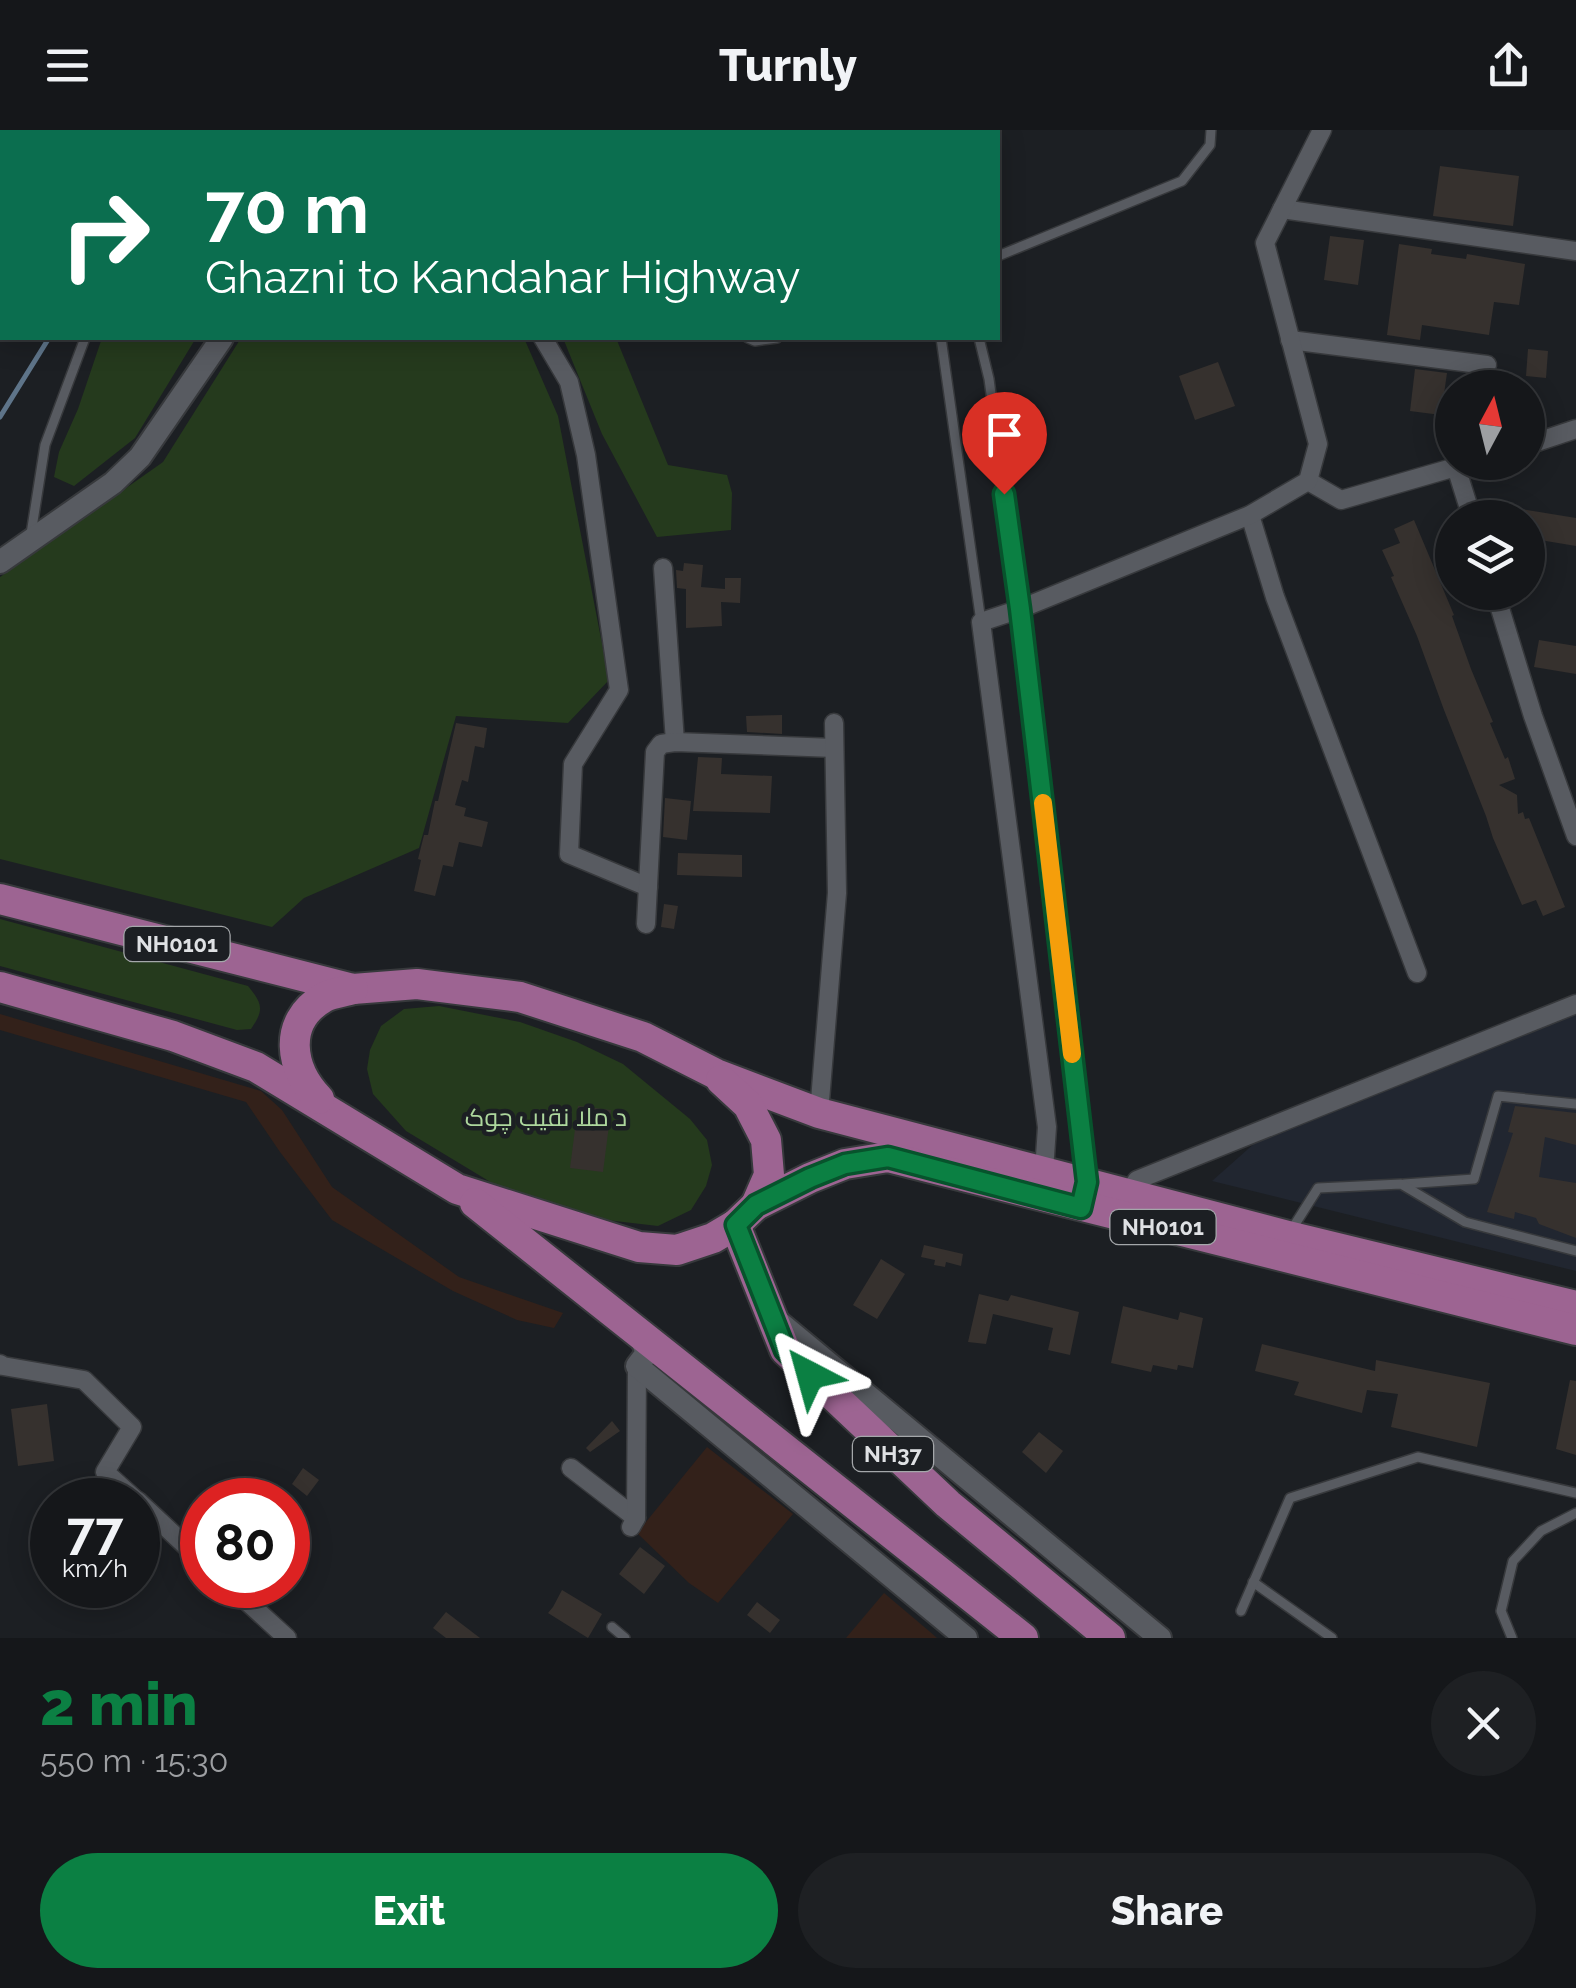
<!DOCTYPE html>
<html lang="en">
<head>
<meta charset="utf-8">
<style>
	body { margin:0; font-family:Raleway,Cairo,sans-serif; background:#1e2023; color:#f1f3f6; height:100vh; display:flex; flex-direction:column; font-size:38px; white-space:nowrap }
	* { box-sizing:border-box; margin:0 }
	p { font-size:32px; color:#9d9fa2 }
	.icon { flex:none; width:55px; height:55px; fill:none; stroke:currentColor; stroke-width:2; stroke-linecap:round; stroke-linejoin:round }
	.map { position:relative; height:1508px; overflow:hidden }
	.drawer { display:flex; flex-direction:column; background:#15171a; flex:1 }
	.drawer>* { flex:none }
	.top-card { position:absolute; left:0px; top:0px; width:1000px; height:210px; box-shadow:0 5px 25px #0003,0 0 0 2px #343639; background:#0b6e4f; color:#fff; overflow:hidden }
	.needle { width:65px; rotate:7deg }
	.tools { position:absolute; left:1435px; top:240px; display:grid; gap:20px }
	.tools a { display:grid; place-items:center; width:110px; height:110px; border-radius:50%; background:#15171a; box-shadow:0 5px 25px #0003,0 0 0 2px #343639; font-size:50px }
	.speed { position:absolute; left:30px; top:1348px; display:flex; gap:20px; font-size:50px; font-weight:700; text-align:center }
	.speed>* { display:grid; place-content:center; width:130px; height:130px; border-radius:50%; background:#15171a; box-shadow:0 5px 25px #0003,0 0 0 2px #343639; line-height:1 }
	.speed small { font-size:25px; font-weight:400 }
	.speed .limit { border:15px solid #d22; background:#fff; color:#111 }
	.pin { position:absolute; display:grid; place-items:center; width:85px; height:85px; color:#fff; margin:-102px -42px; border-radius:50% 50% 50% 0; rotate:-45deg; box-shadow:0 0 10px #0007 }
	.pin .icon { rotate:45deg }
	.me { position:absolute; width:110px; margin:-55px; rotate:321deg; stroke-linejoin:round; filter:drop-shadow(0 0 8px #0008) }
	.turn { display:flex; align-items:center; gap:35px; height:210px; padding:0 40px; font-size:45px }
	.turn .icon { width:130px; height:130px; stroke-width:2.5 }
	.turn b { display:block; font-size:70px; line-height:85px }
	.round { display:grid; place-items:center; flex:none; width:105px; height:105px; border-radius:52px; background:#1e2023 }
	.overview { display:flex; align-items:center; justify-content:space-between; height:170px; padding:0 40px }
	h1 { font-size:60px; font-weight:800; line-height:75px; color:#0b8043 }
	.action { display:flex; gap:20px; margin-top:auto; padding:20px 40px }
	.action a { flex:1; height:115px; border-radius:60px; background:#0b8043; color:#fff; font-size:40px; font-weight:800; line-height:115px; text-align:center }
	.action a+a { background:#1e2023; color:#f1f3f6 }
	header { display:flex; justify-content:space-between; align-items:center; height:130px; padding:0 40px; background:#15171a; font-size:45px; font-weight:800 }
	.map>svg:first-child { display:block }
</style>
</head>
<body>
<header><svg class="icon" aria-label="menu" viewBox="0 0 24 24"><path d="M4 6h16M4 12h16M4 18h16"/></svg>Turnly<svg class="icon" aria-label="share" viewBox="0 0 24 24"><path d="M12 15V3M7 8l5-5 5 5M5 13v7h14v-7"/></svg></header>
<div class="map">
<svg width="1576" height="1508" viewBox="0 0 1576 1508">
	<rect width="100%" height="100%" fill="#1c1f23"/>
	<!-- commercial -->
	<g fill="#33211a">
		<polygon points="0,884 261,961 282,980 332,1057 459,1147 563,1183 554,1198 517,1190 453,1161 332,1090 280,1022 246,972 0,900"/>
		<polygon points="707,1317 793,1384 718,1473 689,1453 637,1403"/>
		<polygon points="884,1463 929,1501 937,1508 846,1508"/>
	</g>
	<!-- built -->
	<polygon fill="#212630" points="1576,884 1576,1141 1212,1051 1265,1004"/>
	<!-- green -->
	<g fill="#253a1d">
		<polygon points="102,208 196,208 135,308 74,356 54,347 59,322 78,279"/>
		<polygon points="241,208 524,208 558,286 609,550 568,593 456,586 419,718 304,768 272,797 0,729 0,447 163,332"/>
		<polygon points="563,208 616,208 668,335 727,345 732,363 731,400 657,407 602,304"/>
		<path d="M0 789 248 856C263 874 264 880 251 899L237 900 0 836Z"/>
		<polygon points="439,876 520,892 577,912 623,934 690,989 707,1010 712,1035 706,1056 691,1080 658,1096 589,1088 497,1056 406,1001 373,964 367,939 370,920 381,896 404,879"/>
	</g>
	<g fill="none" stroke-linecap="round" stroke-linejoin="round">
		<!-- stream -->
		<g stroke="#5e7489" stroke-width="5">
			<polyline points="178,2 180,0"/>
			<polyline points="0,287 49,208"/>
		</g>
	</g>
	<!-- building -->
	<g fill="#36312e">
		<polygon points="1440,36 1519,46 1513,96 1433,86"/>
		<polygon points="1330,106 1364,110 1358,155 1324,150"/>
		<polygon points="1399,114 1432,119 1431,124 1466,129 1467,124 1525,134 1519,175 1494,172 1489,205 1422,195 1420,210 1387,205"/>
		<polygon points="1528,219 1548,221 1546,248 1526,246"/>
		<polygon points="1218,232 1235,276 1195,290 1179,246"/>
		<polygon points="1415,239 1447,243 1441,285 1410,281"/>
		<polygon points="1484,373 1576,388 1576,416 1528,408 1528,388 1484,388"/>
		<polygon points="1414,390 1454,485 1452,486 1471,539 1493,592 1490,593 1505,629 1508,627 1515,649 1499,655 1517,665 1518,684 1523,682 1525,689 1529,688 1565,777 1543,786 1536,770 1522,775 1493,708 1486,686 1444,580 1417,506 1391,447 1394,446 1382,420 1400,413 1394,399"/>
		<polygon points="684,433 703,435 701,457 725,459 725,448 741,448 740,473 721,472 722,496 686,498 686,459 677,458 676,440 683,441"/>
		<polygon points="1539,510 1576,516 1576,544 1534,537"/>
		<polygon points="782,585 782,604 747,602 746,586"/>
		<polygon points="456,593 487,598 484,618 475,616 468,652 462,650 455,675 466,678 464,686 488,692 482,717 459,712 453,737 443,735 435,766 414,761 421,730 418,729 424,705 428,705 435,671 438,671"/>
		<polygon points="698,627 722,628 721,644 772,646 770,683 693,681"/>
		<polygon points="665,668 691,671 687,710 663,707"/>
		<polygon points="678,723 742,725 742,747 677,745"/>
		<polygon points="664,774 678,776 674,799 661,797"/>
		<polygon points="578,976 611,980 603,1042 570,1038"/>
		<polygon points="1515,976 1576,983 1576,1015 1545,1007 1539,1047 1576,1053 1576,1108 1539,1094 1536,1088 1515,1082 1514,1089 1487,1082 1513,1003 1508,1002"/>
		<polygon points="924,1115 963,1124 961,1136 946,1132 945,1137 934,1135 935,1130 921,1127"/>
		<polygon points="881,1129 905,1144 877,1189 853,1175"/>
		<polygon points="979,1164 1008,1171 1011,1165 1079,1182 1070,1225 1048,1220 1053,1198 993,1184 986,1214 968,1212"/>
		<polygon points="1123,1176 1178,1190 1180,1182 1203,1188 1193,1238 1178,1235 1177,1240 1153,1235 1151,1242 1111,1233"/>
		<polygon points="1262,1214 1375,1241 1376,1230 1490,1253 1477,1317 1391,1297 1398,1264 1367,1260 1362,1283 1294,1265 1299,1252 1255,1241"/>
		<polygon points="1570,1250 1576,1251 1576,1325 1556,1319"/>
		<polygon points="47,1274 54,1331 18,1336 11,1279"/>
		<polygon points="612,1291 620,1301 590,1322 586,1318"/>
		<polygon points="1039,1302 1063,1321 1046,1343 1022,1322"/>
		<polygon points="303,1338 319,1350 307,1366 292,1354"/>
		<polygon points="640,1417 665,1436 644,1464 619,1444"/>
		<polygon points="562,1460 602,1484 588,1508 548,1483 553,1477"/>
		<polygon points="757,1472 780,1490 770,1503 747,1485"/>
		<polygon points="446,1482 480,1508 446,1508 433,1498"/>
	</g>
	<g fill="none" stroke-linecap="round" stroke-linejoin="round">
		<!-- service casing -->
		<g stroke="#37393c" stroke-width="12">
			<g id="service">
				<polyline points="215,2 216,0"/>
				<polyline points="749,2 755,0"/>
				<polyline points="998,126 1182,51 1210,15 1211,0"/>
				<polyline points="748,208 755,211 777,208"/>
				<polyline points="941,208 981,492"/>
				<polyline points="979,208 989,249 1020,479"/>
				<polyline points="31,404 45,315 85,208"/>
				<polyline points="1404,1054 1474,1049 1498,966 1576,974"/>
				<polyline points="1292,1099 1318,1058 1401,1054 1465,1092 1576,1121"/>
				<polyline points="1253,1452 1332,1508"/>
				<polyline points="1241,1481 1290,1368 1418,1327 1576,1363"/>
				<polyline points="612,1497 625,1508"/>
				<polyline points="1512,1508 1501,1481 1513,1431 1541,1401 1576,1383"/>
			</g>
		</g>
		<!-- minor casing -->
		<g stroke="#37393c" stroke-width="21">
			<g id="minor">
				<polyline points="40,2 41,0"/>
				<polyline points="1282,79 1576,121"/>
				<polyline points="543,208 569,252 586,325 619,560 573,634 569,724 648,757"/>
				<polyline points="1290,210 1487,235"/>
				<polyline points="1528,315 1576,299"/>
				<polyline points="1456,337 1472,388"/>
				<polyline points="1308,351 1341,370 1473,332"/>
				<polyline points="1250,385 1275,467 1417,843"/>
				<polyline points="663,438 675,612"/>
				<polyline points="1495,462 1533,586 1576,706"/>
				<polyline points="1020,479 1087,1051 1086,1058"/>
				<polyline points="646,794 655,622 661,614 675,612 834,618"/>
				<polyline points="819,983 837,763 834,593"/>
				<polyline points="1044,1041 1047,997 981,492 1020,479 1250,385 1308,351 1318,314 1265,113 1322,0"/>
				<polyline points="1129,1063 1137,1050 1576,874"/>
				<polyline points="0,1234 3,1236 84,1250 132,1297 105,1342 136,1370"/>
				<polyline points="571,1338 636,1388"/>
				<polyline points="138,1371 202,1431"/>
				<polyline points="631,1397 636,1388 637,1236"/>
				<polyline points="229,1455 287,1508"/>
			</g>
		</g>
		<!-- tertiary casing -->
		<g stroke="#37393c" stroke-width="26">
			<g id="tertiary">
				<polyline points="377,2 378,0"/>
				<polyline points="0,432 113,353 140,327 222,208"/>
				<polyline points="774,1188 1160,1508"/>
				<polyline points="638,1200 647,1223 637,1236 966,1508"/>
			</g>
		</g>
		<!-- trunk casing -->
		<g stroke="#37393c" stroke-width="34">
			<g id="trunk">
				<polyline points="0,769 353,859 417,854 520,867 643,907 716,944 819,983 1288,1106 1576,1176"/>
				<polyline points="0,857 173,906 256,937 457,1059 639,1117 677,1120 713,1108 735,1095 756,1075 810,1048 845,1034 888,1027 1576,1200"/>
				<polyline points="721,950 748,975 766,1010 769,1045 756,1075"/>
				<path d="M319 969C290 939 282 892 323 868 331 863 344 862 353 859"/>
				<polyline points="475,1073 1023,1508"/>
				<polyline points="735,1095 785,1220 948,1374 1110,1508"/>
			</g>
		</g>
		<!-- service -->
		<use href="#service" stroke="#585b61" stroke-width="9"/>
		<!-- minor -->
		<use href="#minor" stroke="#585b61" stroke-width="18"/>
		<!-- tertiary -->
		<use href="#tertiary" stroke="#585b61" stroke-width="22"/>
		<!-- trunk -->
		<use href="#trunk" stroke="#9d6492" stroke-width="30"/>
	</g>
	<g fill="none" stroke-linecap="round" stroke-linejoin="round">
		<!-- route casing -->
		<g stroke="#07532c" stroke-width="25">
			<polyline id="route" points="810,1245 785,1220 736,1095 756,1075 810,1048 845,1034 888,1027 1081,1078 1087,1052 1020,479 1004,364"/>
		</g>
		<!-- route -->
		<use href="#route" stroke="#0b8043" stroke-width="18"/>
		<!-- slow -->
		<polyline stroke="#f59e0b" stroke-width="18" points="1043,673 1072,924"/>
	</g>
	<g text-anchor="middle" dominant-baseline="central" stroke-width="9" stroke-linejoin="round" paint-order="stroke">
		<!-- shield labels -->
		<g fill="#1c1f23" stroke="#a4a7aa" stroke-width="2.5">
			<rect x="124.5" y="797" width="105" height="34" rx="8"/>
			<rect x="1110.5" y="1080" width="105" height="34" rx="8"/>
			<rect x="853" y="1307" width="80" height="34" rx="8"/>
		</g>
		<g font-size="22" font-weight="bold" fill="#dfe1e4">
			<text x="177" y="814">NH0101</text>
			<text x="1163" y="1097">NH0101</text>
			<text x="893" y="1324">NH37</text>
		</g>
		<!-- park labels -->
		<g font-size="25" fill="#add79d" stroke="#1c1f23">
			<text x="546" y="987">د ملا نقيب چوک</text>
		</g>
	</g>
</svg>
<div class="tools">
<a><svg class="needle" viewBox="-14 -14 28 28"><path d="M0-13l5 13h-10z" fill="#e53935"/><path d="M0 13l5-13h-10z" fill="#9d9fa2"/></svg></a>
<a><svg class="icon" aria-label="layers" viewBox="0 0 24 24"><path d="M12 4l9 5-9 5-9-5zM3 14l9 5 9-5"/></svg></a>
</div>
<div class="speed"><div>77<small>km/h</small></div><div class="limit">80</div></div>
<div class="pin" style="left:1004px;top:364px;background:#d93025"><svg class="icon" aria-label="arrive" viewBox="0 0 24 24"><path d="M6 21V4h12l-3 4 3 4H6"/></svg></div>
<svg class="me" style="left:810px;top:1245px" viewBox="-20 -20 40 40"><path d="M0-17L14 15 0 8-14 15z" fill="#0b8043" stroke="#fff" stroke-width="4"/></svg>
<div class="top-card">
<div class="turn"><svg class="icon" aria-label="right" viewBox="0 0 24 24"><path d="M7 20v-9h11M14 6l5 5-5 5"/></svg><div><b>70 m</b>Ghazni to Kandahar Highway</div></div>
</div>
</div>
<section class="drawer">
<div class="overview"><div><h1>2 min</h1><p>550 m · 15:30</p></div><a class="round"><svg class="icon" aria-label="close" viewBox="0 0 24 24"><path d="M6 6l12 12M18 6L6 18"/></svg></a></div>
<div class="action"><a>Exit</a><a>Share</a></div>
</section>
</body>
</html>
